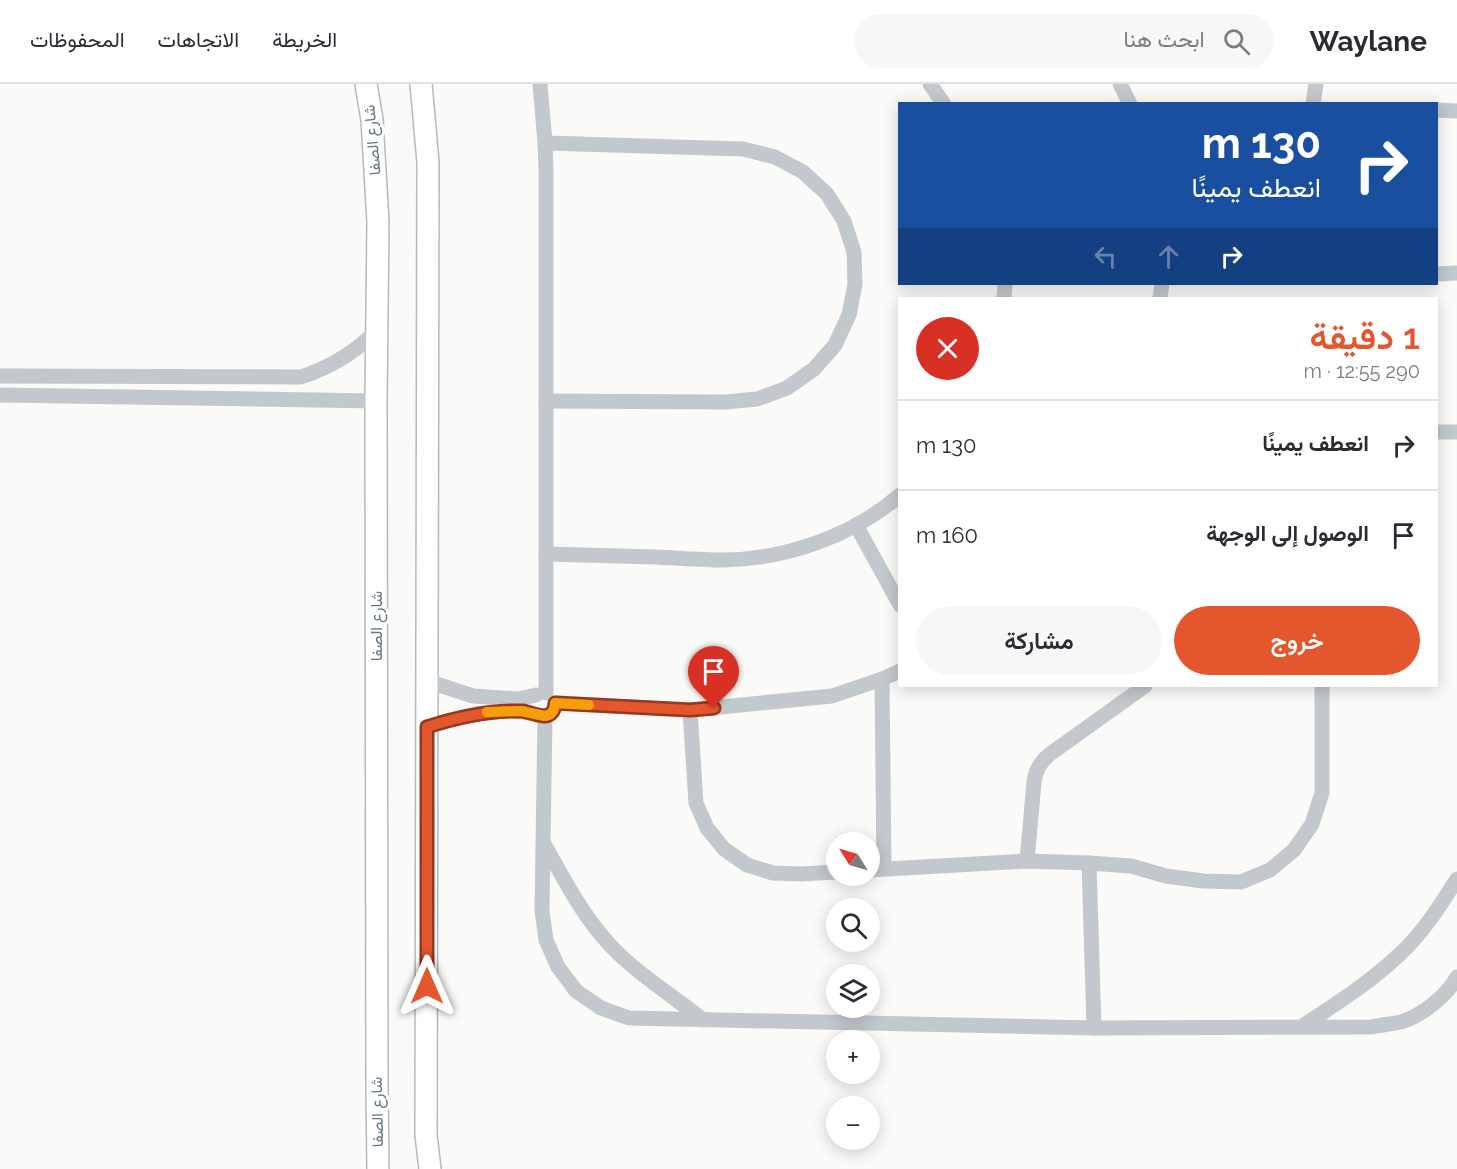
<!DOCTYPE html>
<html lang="ar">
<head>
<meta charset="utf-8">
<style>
	body { margin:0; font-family:Raleway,Vazirmatn,sans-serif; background:#f7f7f7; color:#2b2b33; direction:rtl; height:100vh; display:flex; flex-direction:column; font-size:22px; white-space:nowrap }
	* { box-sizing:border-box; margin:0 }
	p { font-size:20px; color:#7c7c81 }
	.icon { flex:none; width:33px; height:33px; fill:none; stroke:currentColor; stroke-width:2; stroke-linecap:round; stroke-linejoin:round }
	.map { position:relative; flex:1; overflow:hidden; direction:ltr }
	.side { position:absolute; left:898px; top:213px; width:540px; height:390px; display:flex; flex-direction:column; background:#fff; border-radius:0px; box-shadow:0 3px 15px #0003; direction:rtl }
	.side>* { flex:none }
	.hud { position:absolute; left:898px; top:18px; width:540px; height:183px; border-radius:0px; box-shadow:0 3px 15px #0003; direction:rtl; background:#1a4fa0; color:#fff; overflow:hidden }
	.needle { width:39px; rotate:307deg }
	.controls { position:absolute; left:826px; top:748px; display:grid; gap:12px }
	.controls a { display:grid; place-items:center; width:54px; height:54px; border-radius:50%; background:#fff; box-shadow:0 3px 15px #0003; font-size:30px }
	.pin { position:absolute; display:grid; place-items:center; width:51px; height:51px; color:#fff; margin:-62px -26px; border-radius:50% 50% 50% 0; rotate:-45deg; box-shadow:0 0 6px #0007 }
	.pin .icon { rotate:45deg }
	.me { position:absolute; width:66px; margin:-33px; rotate:0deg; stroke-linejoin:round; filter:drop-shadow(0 0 4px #0008) }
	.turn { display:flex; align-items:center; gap:21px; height:126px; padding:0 18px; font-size:27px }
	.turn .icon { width:78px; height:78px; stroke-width:2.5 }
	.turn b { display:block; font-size:42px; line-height:51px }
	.lanes { display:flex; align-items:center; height:57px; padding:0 18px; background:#0003; justify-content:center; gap:30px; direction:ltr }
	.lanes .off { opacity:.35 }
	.round { display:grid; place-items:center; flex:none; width:63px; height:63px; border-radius:32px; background:#f7f7f7 }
	.headline { display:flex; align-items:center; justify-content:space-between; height:102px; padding:0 18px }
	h1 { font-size:36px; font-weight:600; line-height:45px; color:#e4572e }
	.cta { display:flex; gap:12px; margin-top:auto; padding:12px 18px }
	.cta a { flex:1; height:69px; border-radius:36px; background:#e4572e; color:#fff; font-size:24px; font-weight:600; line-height:69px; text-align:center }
	.cta a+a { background:#f7f7f7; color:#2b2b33 }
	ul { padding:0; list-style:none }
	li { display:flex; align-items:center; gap:18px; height:90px; padding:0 18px; border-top:2px solid #e1e1e2 }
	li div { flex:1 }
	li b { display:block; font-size:22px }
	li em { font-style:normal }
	header { display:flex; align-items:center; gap:36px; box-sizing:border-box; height:84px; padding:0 30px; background:#fff; border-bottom:2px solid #e1e1e2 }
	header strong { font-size:28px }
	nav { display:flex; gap:33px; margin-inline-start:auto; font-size:21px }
	.search { width:420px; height:54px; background:#f7f7f7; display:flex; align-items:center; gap:15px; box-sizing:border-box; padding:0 21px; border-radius:33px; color:#7c7c81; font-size:22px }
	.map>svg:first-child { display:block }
</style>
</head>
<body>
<header>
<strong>Waylane</strong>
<div class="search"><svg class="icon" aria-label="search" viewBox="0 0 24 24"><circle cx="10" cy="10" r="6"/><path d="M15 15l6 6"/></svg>ابحث هنا</div>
<nav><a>الخريطة</a><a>الاتجاهات</a><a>المحفوظات</a></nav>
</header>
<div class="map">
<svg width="1457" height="1085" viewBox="0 0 1457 1085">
	<rect width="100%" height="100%" fill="#fafaf8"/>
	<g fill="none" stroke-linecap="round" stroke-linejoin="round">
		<!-- secondary casing -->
		<g stroke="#b3babf" stroke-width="24">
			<g id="secondary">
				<polyline points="366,0 372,36 378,138 376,317 377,1002 378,1085"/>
				<polyline points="421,0 428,78 426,1051 430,1085"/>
			</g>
		</g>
		<!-- street -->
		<g stroke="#c3c8cc" stroke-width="15">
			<polyline points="540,0 545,59 546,86 546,609"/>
			<polyline points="930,0 944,20"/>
			<polyline points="1120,0 1130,20"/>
			<polyline points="1313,20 1316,0"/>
			<polyline points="1437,26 1457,27"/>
			<polyline points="545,59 743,65 775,73 803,88 827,110 844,137 854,168 855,200 849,231 835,261 814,285 787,304 757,315 725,318 546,317"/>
			<polyline points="1437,190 1457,189"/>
			<polyline points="1004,214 1005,200"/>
			<polyline points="1160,214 1162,200"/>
			<path d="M0 292 301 293C331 283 355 269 377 246"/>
			<polyline points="0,311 376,317"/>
			<polyline points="1437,348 1457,348"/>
			<polyline points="856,441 900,521"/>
			<path d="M546 470C582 471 619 472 655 473 678 474 701 476 724 476 786 475 853 452 900 411"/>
			<polyline points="882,595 884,785"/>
			<polyline points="427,597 473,612 519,615 536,611"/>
			<polyline points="555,619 690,626 832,612 882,595 900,587"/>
			<polyline points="690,626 696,719 707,744 724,765 747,781 773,789 800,790 837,788"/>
			<path d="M545 632 542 827 546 856 558 883 576 907 601 924 629 934 1094 944 1371 943C1381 941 1391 940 1401 938 1421 932 1447 912 1457 893"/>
			<path d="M427 643C460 632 503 621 537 631"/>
			<path d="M544 760C564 795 582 831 610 861 637 890 672 911 703 936"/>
			<path d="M1027 777 1034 698C1036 686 1040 678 1050 670L1145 602"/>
			<polyline points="1089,779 1094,944"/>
			<polyline points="870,786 1027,777 1089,779 1131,782 1166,792 1203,797 1241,798 1270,786 1294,766 1312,740 1322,709 1322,602"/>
			<path d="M1301 943C1336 920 1371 898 1401 869 1423 849 1441 820 1457 795"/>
		</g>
		<!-- secondary -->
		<use href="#secondary" stroke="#fff" stroke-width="21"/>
	</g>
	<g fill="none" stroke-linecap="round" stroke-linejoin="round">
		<!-- route casing -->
		<g stroke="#94391e" stroke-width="15">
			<path id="route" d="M427 902V643C458 633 489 626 522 627 530 628 537 632 545 632 552 631 555 626 555 619L690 626 714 624"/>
		</g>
		<!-- route -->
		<use href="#route" stroke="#e4572e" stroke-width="10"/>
		<!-- slow -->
		<path stroke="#f59e0b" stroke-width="10" d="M487 628 521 627 545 632C552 631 555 626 555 619L589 621"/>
	</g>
	<g text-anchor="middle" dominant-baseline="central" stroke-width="6" stroke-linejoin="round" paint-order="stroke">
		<!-- street labels -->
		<g font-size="16" fill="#657683" stroke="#fff">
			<text transform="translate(372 56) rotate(-95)">شارع الصفا</text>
			<text transform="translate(376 542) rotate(-90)">شارع الصفا</text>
			<text transform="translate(377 1028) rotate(-91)">شارع الصفا</text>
		</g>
	</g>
</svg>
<div class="controls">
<a><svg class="needle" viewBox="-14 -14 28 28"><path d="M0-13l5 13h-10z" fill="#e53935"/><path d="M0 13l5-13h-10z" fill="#7c7c81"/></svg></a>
<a><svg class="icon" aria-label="search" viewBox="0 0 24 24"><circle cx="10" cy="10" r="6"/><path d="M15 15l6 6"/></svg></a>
<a><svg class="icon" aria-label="layers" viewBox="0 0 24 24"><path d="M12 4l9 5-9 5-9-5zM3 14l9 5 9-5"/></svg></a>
<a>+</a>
<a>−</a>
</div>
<div class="pin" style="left:714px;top:624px;background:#d93025"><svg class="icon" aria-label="arrive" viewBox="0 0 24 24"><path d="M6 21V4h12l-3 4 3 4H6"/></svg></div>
<svg class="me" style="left:427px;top:902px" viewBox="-20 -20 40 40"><path d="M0-17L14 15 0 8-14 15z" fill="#e4572e" stroke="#fff" stroke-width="4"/></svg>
<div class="hud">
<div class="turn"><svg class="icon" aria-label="right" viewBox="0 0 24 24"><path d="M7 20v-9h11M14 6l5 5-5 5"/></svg><div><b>130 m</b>انعطف يمينًا</div></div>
<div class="lanes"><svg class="icon off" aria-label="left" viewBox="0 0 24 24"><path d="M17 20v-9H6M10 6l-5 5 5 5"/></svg><svg class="icon off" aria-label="ahead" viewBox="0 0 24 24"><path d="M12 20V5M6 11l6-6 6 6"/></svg><svg class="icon" aria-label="right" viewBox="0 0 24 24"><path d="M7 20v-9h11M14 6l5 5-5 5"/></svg></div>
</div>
<section class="side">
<div class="headline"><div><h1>1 دقيقة</h1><p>290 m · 12:55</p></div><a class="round" style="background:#d93025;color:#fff"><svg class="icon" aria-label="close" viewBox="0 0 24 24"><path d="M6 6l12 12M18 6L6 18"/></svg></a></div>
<ul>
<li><svg class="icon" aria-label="right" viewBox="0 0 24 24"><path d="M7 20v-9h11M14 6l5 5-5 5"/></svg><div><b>انعطف يمينًا</b></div><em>130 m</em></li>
<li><svg class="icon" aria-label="arrive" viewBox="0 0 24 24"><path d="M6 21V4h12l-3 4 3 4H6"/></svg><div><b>الوصول إلى الوجهة</b></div><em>160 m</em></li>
</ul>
<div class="cta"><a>خروج</a><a>مشاركة</a></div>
</section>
</div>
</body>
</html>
